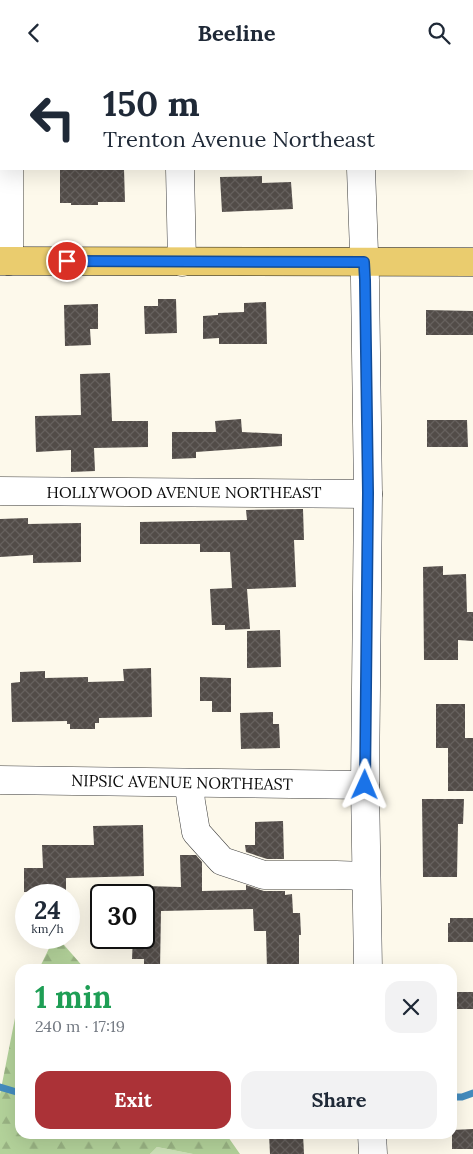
<!DOCTYPE html>
<html lang="en">
<head>
<meta charset="utf-8">
<style>
	body { margin:0; font-family:Lora,serif; background:#f2f2f3; color:#1f2937; height:100vh; display:flex; flex-direction:column; font-size:19px; white-space:nowrap }
	* { box-sizing:border-box; margin:0 }
	p { font-size:16px; color:#747a83 }
	.icon { flex:none; width:28px; height:28px; fill:none; stroke:currentColor; stroke-width:2; stroke-linecap:round; stroke-linejoin:round }
	.map { position:relative; flex:1; overflow:hidden }
	.sheet { position:absolute; left:15px; top:899px; width:442px; height:175px; display:flex; flex-direction:column; background:#fff; border-radius:15px; box-shadow:0 5px 20px #0002 }
	.sheet>* { flex:none }
	.banner { position:absolute; left:0px; top:0px; width:474px; height:105px; box-shadow:0 5px 20px #0002; background:#fff; color:#1f2937; overflow:hidden }
	.speed { position:absolute; left:15px; top:819px; display:flex; gap:10px; font-size:25px; font-weight:700; text-align:center }
	.speed>* { display:grid; place-content:center; width:65px; height:65px; border-radius:50%; background:#fff; box-shadow:0 5px 20px #0002; line-height:1 }
	.speed small { font-size:12px; font-weight:400 }
	.speed .limit { border:2px solid #111; border-radius:8px; background:#fff; color:#111 }
	.pin { position:absolute; display:grid; place-items:center; width:42px; height:42px; color:#fff; margin:-21px; border:2px solid #fff; border-radius:50%; box-shadow:0 1px 5px #0007 }
	.me { position:absolute; width:55px; margin:-28px; rotate:1deg; stroke-linejoin:round; filter:drop-shadow(0 0 4px #0008) }
	.turn { display:flex; align-items:center; gap:18px; height:105px; padding:0 20px; font-size:22px }
	.turn .icon { width:65px; height:65px; stroke-width:2.5 }
	.turn b { display:block; font-size:35px; line-height:42px }
	.round { display:grid; place-items:center; flex:none; width:52px; height:52px; border-radius:15px; background:#f2f2f3 }
	.overview { display:flex; align-items:center; justify-content:space-between; height:85px; padding:0 20px }
	h1 { font-size:30px; font-weight:700; line-height:38px; color:#1e9e55 }
	.button { display:flex; gap:10px; margin-top:auto; padding:10px 20px }
	.button a { flex:1; height:58px; border-radius:15px; background:#ab3237; color:#fff; font-size:20px; font-weight:700; line-height:58px; text-align:center }
	.button a+a { background:#f2f2f3; color:#1f2937 }
	header { display:flex; justify-content:space-between; align-items:center; height:65px; padding:0 20px; background:#fff; font-size:22px; font-weight:700 }
	.map>svg:first-child { display:block }
</style>
</head>
<body>
<header><svg class="icon" aria-label="back" viewBox="0 0 24 24"><path d="M15 5l-7 7 7 7"/></svg>Beeline<svg class="icon" aria-label="search" viewBox="0 0 24 24"><circle cx="10" cy="10" r="6"/><path d="M15 15l6 6"/></svg></header>
<div class="map">
<svg width="473" height="1089" viewBox="0 0 473 1089">
	<defs>
		<pattern id="forest-firs" width="22" height="20" patternUnits="userSpaceOnUse" patternTransform="scale(1.25)"><rect width="22" height="20" fill="#b3d29a"/><path d="M5 1l3.5 6h-7zM16 11l3.5 6h-7z" fill="#99b383"/></pattern>
		<pattern id="building-cross-hatch" width="8" height="8" patternUnits="userSpaceOnUse" patternTransform="scale(1.25)"><rect width="8" height="8" fill="#524c48"/><path d="M0 0l8 8M0 8l8-8" fill="none" stroke="#66615e"/></pattern>
	</defs>
	<rect width="100%" height="100%" fill="#fdf9eb"/>
	<!-- grass -->
	<polygon fill="#cee3b9" points="157,1082 193,1089 150,1089"/>
	<!-- forest -->
	<g fill="url(#forest-firs)">
		<polygon points="54,873 58,873 85,904 39,904"/>
		<polygon points="20,943 20,1069 226,1069 240,1089 193,1089 157,1082 150,1089 0,1089 0,1029 15,953"/>
	</g>
	<g fill="none" stroke-linecap="round" stroke-linejoin="round">
		<!-- stream -->
		<g stroke="#448cbe" stroke-width="7">
			<polyline points="0,1022 20,1028"/>
			<polyline points="452,1032 462,1032 473,1028"/>
		</g>
	</g>
	<!-- building -->
	<g fill="url(#building-cross-hatch)">
		<polygon points="60,104 124,104 125,137 98,137 98,140 71,140 71,138 60,138"/>
		<polygon points="262,111 262,118 291,117 293,144 222,147 220,112"/>
		<polygon points="158,234 176,234 177,268 145,269 144,241 158,241"/>
		<polygon points="266,237 267,279 219,279 219,273 203,274 203,251 218,250 218,248 244,247 244,238"/>
		<polygon points="98,239 98,264 90,264 91,280 65,281 64,240"/>
		<polygon points="426,245 473,246 473,270 426,270"/>
		<polygon points="110,308 112,356 148,356 148,382 94,383 95,406 71,407 71,385 36,387 35,351 81,350 80,309"/>
		<polygon points="241,354 242,367 282,369 282,381 196,387 196,393 172,394 172,367 216,367 215,356"/>
		<polygon points="427,355 467,355 468,382 427,382"/>
		<polygon points="303,444 304,475 294,475 296,522 247,524 250,564 225,565 225,560 212,560 210,524 232,523 230,487 200,487 200,479 140,479 140,457 247,455 246,445"/>
		<polygon points="28,453 28,459 81,458 81,497 33,498 33,490 0,492 0,454"/>
		<polygon points="443,501 443,510 466,509 467,547 473,547 473,576 458,575 458,595 424,595 423,502"/>
		<polygon points="280,565 281,602 247,603 247,566"/>
		<polygon points="151,603 152,652 99,653 99,658 95,658 95,664 70,664 70,659 67,659 67,656 12,657 11,618 20,617 20,607 45,606 45,613 88,612 88,617 124,616 123,604"/>
		<polygon points="200,612 231,613 231,647 212,647 212,636 200,636"/>
		<polygon points="436,639 465,639 465,673 473,673 473,726 448,726 448,683 436,683"/>
		<polygon points="273,647 273,659 279,659 280,683 241,684 240,648"/>
		<polygon points="422,734 464,734 463,759 458,759 457,812 423,812"/>
		<polygon points="283,756 284,794 267,794 246,787 245,780 255,780 255,757"/>
		<polygon points="143,760 144,811 66,813 66,827 24,827 24,803 43,803 42,780 94,780 93,761"/>
		<polygon points="180,790 196,790 202,797 202,826 246,825 246,820 264,826 285,826 285,830 292,829 293,848 300,848 301,870 299,870 299,904 267,904 266,866 254,866 253,844 161,846 160,904 144,904 144,894 132,894 133,872 144,872 144,821 181,822"/>
		<polygon points="450,853 473,853 473,877 448,877 448,858 450,858"/>
		<rect x="452" y="927" width="21" height="17"/>
		<polygon points="473,1064 473,1084 452,1084 452,1065"/>
		<polygon points="269,1069 303,1069 304,1089 270,1089"/>
	</g>
	<g fill="none" stroke-linecap="round" stroke-linejoin="round">
		<!-- minor casing -->
		<g stroke="#3e3e3e" stroke-width="29">
			<g id="minor">
				<polyline points="9,0 9,1"/>
				<polyline points="179,0 179,1"/>
				<polyline points="358,0 358,1"/>
				<polyline points="9,104 9,196"/>
				<polyline points="180,104 182,197"/>
				<polyline points="361,104 365,215 368,429 365,720 368,904"/>
				<polyline points="0,426 368,429"/>
				<polyline points="0,715 365,720"/>
				<polyline points="189,718 191,737 196,767 222,796 264,810 336,810 366,811"/>
				<polyline points="372,1069 373,1089"/>
			</g>
		</g>
		<!-- major casing -->
		<g stroke="#1c1c1c" stroke-width="29">
			<polyline id="major" points="0,196 473,197"/>
		</g>
		<!-- minor -->
		<use href="#minor" stroke="#fff" stroke-width="28"/>
		<!-- major -->
		<use href="#major" stroke="#eacc6e" stroke-width="28"/>
	</g>
	<g fill="none" stroke-linecap="round" stroke-linejoin="round">
		<!-- route casing -->
		<g stroke="#114b97" stroke-width="12">
			<polyline id="route" points="67,196 364,197 365,215 368,428 365,720"/>
		</g>
		<!-- route -->
		<use href="#route" stroke="#1a73e8" stroke-width="9"/>
	</g>
	<g text-anchor="middle" dominant-baseline="central" stroke-width="5" stroke-linejoin="round" paint-order="stroke">
		<!-- street labels -->
		<g font-size="16" fill="#0b0b0b" stroke="#fff">
			<text x="184" y="427">HOLLYWOOD AVENUE NORTHEAST</text>
			<text transform="translate(182 717) rotate(1)">NIPSIC AVENUE NORTHEAST</text>
		</g>
	</g>
</svg>
<div class="speed"><div>24<small>km/h</small></div><div class="limit">30</div></div>
<div class="pin" style="left:67px;top:196px;background:#d93025"><svg class="icon" aria-label="arrive" viewBox="0 0 24 24"><path d="M6 21V4h12l-3 4 3 4H6"/></svg></div>
<svg class="me" style="left:365px;top:720px" viewBox="-20 -20 40 40"><path d="M0-17L14 15 0 8-14 15z" fill="#1a73e8" stroke="#fff" stroke-width="4"/></svg>
<div class="banner">
<div class="turn"><svg class="icon" aria-label="left" viewBox="0 0 24 24"><path d="M17 20v-9H6M10 6l-5 5 5 5"/></svg><div><b>150 m</b>Trenton Avenue Northeast</div></div>
</div>
<section class="sheet">
<div class="overview"><div><h1>1 min</h1><p>240 m · 17:19</p></div><a class="round"><svg class="icon" aria-label="close" viewBox="0 0 24 24"><path d="M6 6l12 12M18 6L6 18"/></svg></a></div>
<div class="button"><a>Exit</a><a>Share</a></div>
</section>
</div>
</body>
</html>
